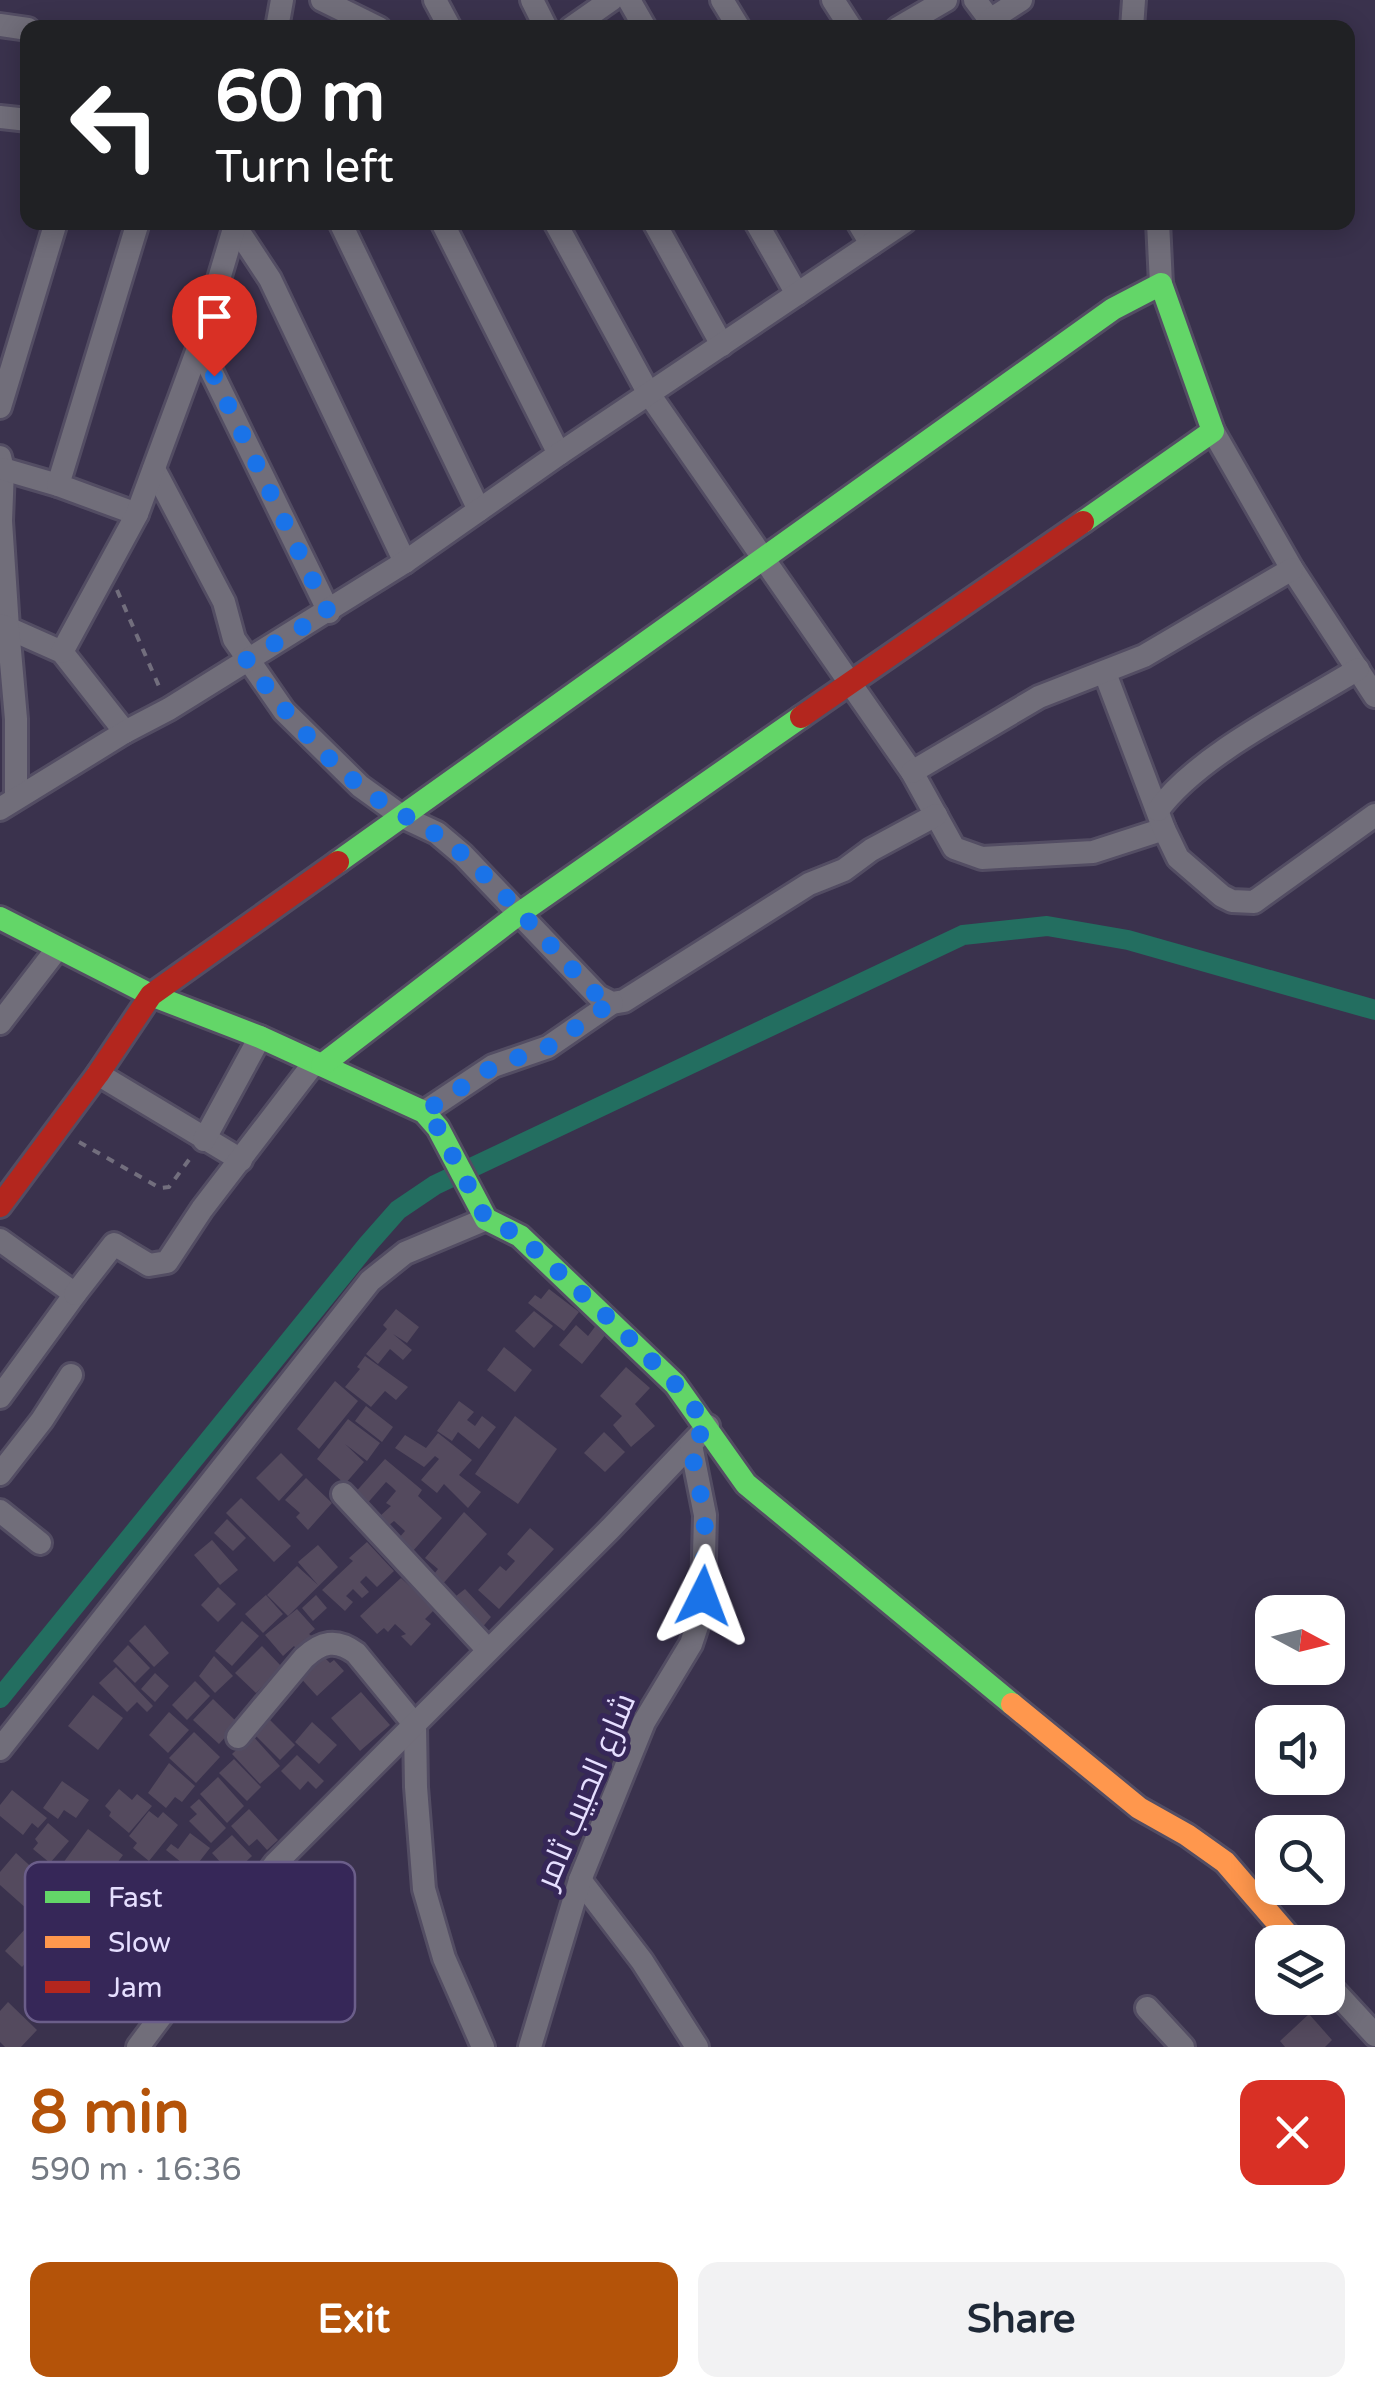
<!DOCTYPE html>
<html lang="en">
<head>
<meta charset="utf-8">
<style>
	body { margin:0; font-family:"Varela Round",Cairo,sans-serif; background:#f2f2f3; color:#1f2937; height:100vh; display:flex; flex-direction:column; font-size:38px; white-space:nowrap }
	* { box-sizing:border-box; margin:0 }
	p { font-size:32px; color:#747a83 }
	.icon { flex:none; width:55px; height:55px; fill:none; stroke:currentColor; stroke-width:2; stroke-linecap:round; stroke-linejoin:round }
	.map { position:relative; height:2047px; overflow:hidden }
	.drawer { display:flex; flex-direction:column; background:#fff; flex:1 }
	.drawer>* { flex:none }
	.top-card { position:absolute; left:20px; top:20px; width:1335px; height:210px; border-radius:20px; box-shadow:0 5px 25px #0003; background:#202124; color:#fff; overflow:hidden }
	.needle { width:65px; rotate:97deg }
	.tools { position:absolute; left:1255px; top:1595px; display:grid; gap:20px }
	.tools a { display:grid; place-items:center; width:90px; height:90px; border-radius:20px; background:#fff; box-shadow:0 5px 25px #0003; font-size:50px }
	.pin { position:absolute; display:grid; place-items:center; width:85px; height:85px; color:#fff; margin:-102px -42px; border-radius:50% 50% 50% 0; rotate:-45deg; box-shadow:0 0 10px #0007 }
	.pin .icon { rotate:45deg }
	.me { position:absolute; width:110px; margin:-55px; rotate:3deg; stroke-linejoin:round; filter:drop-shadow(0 0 8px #0008) }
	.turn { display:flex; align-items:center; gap:35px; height:210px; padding:0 30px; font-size:45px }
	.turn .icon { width:130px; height:130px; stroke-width:2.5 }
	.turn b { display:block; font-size:70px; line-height:85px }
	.round { display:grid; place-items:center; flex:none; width:105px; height:105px; border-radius:20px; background:#f2f2f3 }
	.head { display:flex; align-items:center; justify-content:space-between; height:170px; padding:0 30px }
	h1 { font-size:60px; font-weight:700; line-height:75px; color:#b45309 }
	.primary-button { display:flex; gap:20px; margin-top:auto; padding:20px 30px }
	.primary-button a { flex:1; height:115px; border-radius:20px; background:#b45309; color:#fff; font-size:40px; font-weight:700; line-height:115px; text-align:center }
	.primary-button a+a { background:#f2f2f3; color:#1f2937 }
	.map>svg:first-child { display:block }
</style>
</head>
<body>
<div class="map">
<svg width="1375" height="2047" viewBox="0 0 1375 2047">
	<rect width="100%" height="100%" fill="#3a324d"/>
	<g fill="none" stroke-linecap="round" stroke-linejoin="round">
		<!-- canal -->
		<polyline stroke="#236e60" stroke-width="20" points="0,1698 368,1244 398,1210 435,1185 963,935 1047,926 1128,940 1375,1010"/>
	</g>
	<!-- building -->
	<g fill="#544a5e">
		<polygon points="549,1289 579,1312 564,1331 528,1303 535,1295 541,1299"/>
		<polygon points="396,1309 419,1327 407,1343 393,1334 412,1350 403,1360 390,1349 378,1364 366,1354 387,1329 383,1325"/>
		<polygon points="534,1311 553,1326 534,1348 515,1331"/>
		<polygon points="597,1324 607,1333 582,1364 559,1345 576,1325 588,1336"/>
		<polygon points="504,1347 532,1370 515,1392 487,1370"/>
		<polygon points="365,1356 408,1387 396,1400 385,1391 371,1407 345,1387 360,1369 357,1367"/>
		<polygon points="626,1367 650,1388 635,1404 655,1426 631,1447 613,1425 622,1416 600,1396"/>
		<polygon points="335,1381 358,1401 319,1449 297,1429"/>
		<polygon points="459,1401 474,1412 467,1420 475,1426 482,1416 496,1427 479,1449 458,1432 452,1441 437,1431"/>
		<polygon points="366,1406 393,1427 382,1442 355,1421"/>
		<polygon points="515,1416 557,1449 518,1504 475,1474"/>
		<polygon points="348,1419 380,1443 367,1461 345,1444 364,1462 345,1484 317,1459"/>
		<polygon points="604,1432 625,1452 605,1472 584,1453"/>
		<polygon points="438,1433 472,1460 459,1475 481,1492 468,1508 444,1484 437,1493 421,1480 439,1459 435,1456 424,1467 395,1448 405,1435 426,1448"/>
		<polygon points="281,1453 303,1475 279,1501 256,1478"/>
		<polygon points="385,1459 422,1490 418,1496 442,1518 412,1552 398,1539 405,1531 394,1521 388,1526 379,1517 391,1506 386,1503 396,1491 392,1487 386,1482 365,1506 353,1495"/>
		<polygon points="306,1478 332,1503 308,1530 296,1517 300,1513 285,1500"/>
		<polygon points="241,1498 291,1546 274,1562 226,1513"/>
		<polygon points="464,1512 487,1534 440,1587 430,1579 438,1569 425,1558"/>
		<polygon points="227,1519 246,1538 233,1551 214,1533"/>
		<polygon points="530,1528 554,1549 499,1609 478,1590 500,1566 506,1571 515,1561 507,1554"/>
		<polygon points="212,1540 238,1570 220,1585 194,1555"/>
		<polygon points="367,1542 394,1571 377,1587 366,1576 360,1582 369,1592 362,1598 353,1589 346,1596 353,1602 345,1611 322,1590 353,1561 349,1558"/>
		<polygon points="318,1545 338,1567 288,1616 267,1595 297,1566 318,1585 298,1562"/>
		<polygon points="401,1578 435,1609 425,1619 431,1624 411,1646 401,1636 406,1634 395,1624 388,1632 384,1628 377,1634 360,1616"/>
		<polygon points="218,1587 236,1604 218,1622 201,1605"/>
		<polygon points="465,1589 491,1617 480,1630 451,1600"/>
		<polygon points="266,1595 283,1614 263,1633 245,1614"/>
		<polygon points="316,1595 327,1608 313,1621 302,1608"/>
		<polygon points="297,1609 315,1629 309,1634 314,1638 298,1651 294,1646 283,1656 265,1635"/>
		<polygon points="242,1621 259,1636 232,1666 215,1651"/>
		<polygon points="145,1625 169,1653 154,1667 129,1641"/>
		<polygon points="128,1645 150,1668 135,1683 113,1661"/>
		<polygon points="262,1646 282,1667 256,1693 235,1673"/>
		<polygon points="319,1652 330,1663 334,1660 344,1671 317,1696 296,1673"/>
		<polygon points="214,1656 233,1676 215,1693 199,1676"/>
		<polygon points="116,1667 153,1706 147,1712 137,1702 127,1712 99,1683"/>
		<polygon points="155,1673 169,1686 155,1702 141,1689"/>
		<polygon points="195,1681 210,1696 187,1720 172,1705"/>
		<polygon points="361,1692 390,1725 360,1751 331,1718"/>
		<polygon points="93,1695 123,1718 98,1750 68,1726"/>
		<polygon points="213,1699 238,1723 219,1744 193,1720"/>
		<polygon points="169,1712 189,1730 168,1753 149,1735"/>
		<polygon points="266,1716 295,1745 280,1760 251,1731"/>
		<polygon points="312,1722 337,1745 319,1764 295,1742"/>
		<polygon points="194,1732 220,1757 196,1783 169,1758"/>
		<polygon points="252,1735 280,1766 260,1784 232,1754"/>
		<polygon points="297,1755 324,1781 316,1789 308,1781 300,1790 281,1771"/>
		<polygon points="234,1759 261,1787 247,1801 219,1773"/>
		<polygon points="169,1763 195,1786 182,1802 175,1797 166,1808 148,1793"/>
		<polygon points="218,1777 244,1806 227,1823 200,1794"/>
		<polygon points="62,1781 89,1800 76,1818 64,1810 58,1819 43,1808"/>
		<polygon points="119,1789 132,1800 137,1794 152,1806 129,1833 109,1816 111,1812 105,1806"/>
		<polygon points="12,1790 47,1818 38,1828 32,1823 23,1835 0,1816 0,1805"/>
		<polygon points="199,1799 226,1828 211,1843 189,1821 197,1814 190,1807"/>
		<polygon points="249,1809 278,1840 267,1850 257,1839 249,1846 231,1826"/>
		<polygon points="149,1811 158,1818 163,1812 178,1825 149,1861 133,1848 137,1843 129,1836"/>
		<polygon points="48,1823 69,1841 50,1863 33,1849 38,1843 35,1839"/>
		<polygon points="88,1829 123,1855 114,1867 106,1861 77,1896 58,1881 68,1868 63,1863"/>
		<polygon points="190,1833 210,1848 192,1871 166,1850 171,1844 178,1849"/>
		<polygon points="232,1835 252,1856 232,1875 212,1853"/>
		<polygon points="16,1853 39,1874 27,1887 103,1954 66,1995 30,1963 54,1932 22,1967 5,1951 36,1917 0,1885 0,1872"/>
		<polygon points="8,2002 37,2030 21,2047 5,2047 0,2042 0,2011"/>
		<polygon points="1309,2014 1332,2040 1325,2047 1285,2047 1280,2041"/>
	</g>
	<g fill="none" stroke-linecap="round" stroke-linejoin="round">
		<!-- street casing -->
		<g stroke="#534d63" stroke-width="28">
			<g id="street">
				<polyline points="322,0 379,28"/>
				<polyline points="435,0 450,28"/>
				<polyline points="532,0 546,28"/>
				<polyline points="629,0 645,28"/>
				<polyline points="722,0 739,28"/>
				<polyline points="833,0 851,28"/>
				<polyline points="975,0 990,20"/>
				<polyline points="0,25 28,29"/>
				<polyline points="277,28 282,0"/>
				<polyline points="571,28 611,0"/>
				<polyline points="898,28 946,0"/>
				<polyline points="994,28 990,20 1021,0"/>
				<polyline points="1132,28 1134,0"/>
				<polyline points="0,117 28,120"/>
				<polyline points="340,222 479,510"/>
				<polyline points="442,222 559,454"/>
				<polyline points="555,222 649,394 912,772 954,848 982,858 1093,852 1164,829"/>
				<polyline points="654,222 722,345"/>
				<polyline points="756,222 797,294"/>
				<polyline points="858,222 871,244"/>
				<polyline points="1158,222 1161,284"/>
				<polyline points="235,226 270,279 405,562"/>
				<polyline points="199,346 329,612"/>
				<polyline points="0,407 56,222"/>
				<polyline points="1213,431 1292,569 1375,696"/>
				<polyline points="0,457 3,469 1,521 8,628 62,652 125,732"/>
				<polyline points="3,469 58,485"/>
				<polyline points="154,469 224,602 234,639 284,711 360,786 403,817 437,833 463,855 598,996 612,1003 624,1001 809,884 844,870 871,850 936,815"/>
				<polyline points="137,514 58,485 138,222"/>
				<polyline points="0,625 8,628 16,719 16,797"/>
				<polyline points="62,652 137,514 199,346 236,222"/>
				<polyline points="1105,673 1164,829 1178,858 1222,896 1232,901 1254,902 1375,815"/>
				<polyline points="912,772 1039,697 1144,656 1292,569"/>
				<polyline points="0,809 125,732 169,709 405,562 559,454 904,222"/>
				<path d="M1158 810C1199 754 1297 707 1358 669"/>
				<polyline points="0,1023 57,949"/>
				<polyline points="98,1074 241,1160"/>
				<polyline points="424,1112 493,1066 548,1047 612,1003"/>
				<polyline points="204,1140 260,1037"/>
				<polyline points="0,1240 75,1294 0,1397"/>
				<polyline points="75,1294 114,1244 149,1265 167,1262 202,1209 314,1063"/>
				<polyline points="0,1474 42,1420 71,1375"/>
				<polyline points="343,1494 488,1650"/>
				<polyline points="0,1511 40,1543"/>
				<path d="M238 1737 304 1658C321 1642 336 1638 356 1653L415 1725 416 1787 424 1889 444 1958 483 2047"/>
				<polyline points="0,1749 370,1281 405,1253 486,1219"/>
				<polyline points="580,1880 642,1961 697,2047"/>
				<polyline points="1328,1984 1375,2035"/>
				<polyline points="1147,2008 1183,2047"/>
				<polyline points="138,2047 275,1864 610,1529 708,1426"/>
				<polyline points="530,2047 580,1880 644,1722 691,1644 697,1626 703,1596 705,1515 691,1445"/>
			</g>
		</g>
		<!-- fast casing -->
		<g stroke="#534d63" stroke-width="28">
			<g id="fast">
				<polyline points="338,862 1113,309 1161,284 1213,431 1083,522"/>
				<polyline points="0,918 151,995 260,1037 424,1112 438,1128 486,1219 520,1236 675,1384 746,1484 1012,1704"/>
				<polyline points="322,1065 520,913 801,717"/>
			</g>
		</g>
		<!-- slow casing -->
		<g stroke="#534d63" stroke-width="28">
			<polyline id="slow" points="1012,1704 1139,1808 1187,1835 1225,1862 1294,1942"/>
		</g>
		<!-- jam casing -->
		<g stroke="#534d63" stroke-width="28">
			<g id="jam">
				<polyline points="801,717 1083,522"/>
				<polyline points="0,1206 98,1074 151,995 338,862"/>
			</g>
		</g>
		<!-- path -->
		<g stroke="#726e7d" stroke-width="4" stroke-dasharray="8 8" stroke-linecap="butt">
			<polyline points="117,590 161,691"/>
			<polyline points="79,1142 160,1188 169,1187 191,1157"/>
		</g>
		<!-- street -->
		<use href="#street" stroke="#716e7a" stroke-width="22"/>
		<!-- fast -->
		<use href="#fast" stroke="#63d668" stroke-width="22"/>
		<!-- slow -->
		<use href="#slow" stroke="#ff974d" stroke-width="22"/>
		<!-- jam -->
		<use href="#jam" stroke="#b3261e" stroke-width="22"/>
	</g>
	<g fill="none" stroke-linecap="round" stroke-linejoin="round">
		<!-- route -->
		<path stroke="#1a73e8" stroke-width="18" stroke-dasharray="0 32.4" d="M214 376 328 612 246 660C280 705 315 749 359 785 390 812 429 825 460 852 509 896 552 949 598 996L612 1002 548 1047 494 1066 424 1112 438 1128 486 1219 520 1236 616 1325 675 1384 708 1426 690 1445 705 1515 703 1596"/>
	</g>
	<g text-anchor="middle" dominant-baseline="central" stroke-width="10" stroke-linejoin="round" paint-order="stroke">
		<!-- street labels -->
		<g font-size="32" fill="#e6dfff" stroke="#362758">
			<text transform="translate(586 1791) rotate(-67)">شارع الحبيب ثامر</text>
		</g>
	</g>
	<!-- legend -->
	<rect x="25" y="1862" width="330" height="160" rx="15" fill="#362758" stroke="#6b5e8a" stroke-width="2.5"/>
	<rect x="45" y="1891" width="45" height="12" fill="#63d668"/>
	<rect x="45" y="1936" width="45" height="12" fill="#ff974d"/>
	<rect x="45" y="1981" width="45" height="12" fill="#b3261e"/>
	<g font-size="28" fill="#e6dfff">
		<text x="108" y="1907">Fast</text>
		<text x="108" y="1952">Slow</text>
		<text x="108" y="1997">Jam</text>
	</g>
</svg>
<div class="tools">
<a><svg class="needle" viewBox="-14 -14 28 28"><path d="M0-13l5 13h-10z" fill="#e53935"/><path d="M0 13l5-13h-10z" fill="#747a83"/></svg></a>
<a><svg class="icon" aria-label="sound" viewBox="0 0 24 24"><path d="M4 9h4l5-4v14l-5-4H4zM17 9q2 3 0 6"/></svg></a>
<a><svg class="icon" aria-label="search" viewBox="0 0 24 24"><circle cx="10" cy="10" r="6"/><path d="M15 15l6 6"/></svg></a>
<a><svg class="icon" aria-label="layers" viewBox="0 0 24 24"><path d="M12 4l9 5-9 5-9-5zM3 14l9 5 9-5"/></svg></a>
</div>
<div class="pin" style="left:214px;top:376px;background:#d93025"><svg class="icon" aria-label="arrive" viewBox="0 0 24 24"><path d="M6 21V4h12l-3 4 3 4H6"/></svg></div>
<svg class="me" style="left:703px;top:1596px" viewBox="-20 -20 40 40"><path d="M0-17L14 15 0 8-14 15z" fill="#1a73e8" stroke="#fff" stroke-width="4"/></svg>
<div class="top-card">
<div class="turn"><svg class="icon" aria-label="left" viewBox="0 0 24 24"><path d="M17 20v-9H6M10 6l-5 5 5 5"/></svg><div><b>60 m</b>Turn left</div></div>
</div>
</div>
<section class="drawer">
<div class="head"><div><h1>8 min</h1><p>590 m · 16:36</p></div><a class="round" style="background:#d93025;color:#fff"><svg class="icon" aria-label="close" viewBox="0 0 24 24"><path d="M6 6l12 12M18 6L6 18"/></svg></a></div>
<div class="primary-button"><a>Exit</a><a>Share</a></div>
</section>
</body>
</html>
